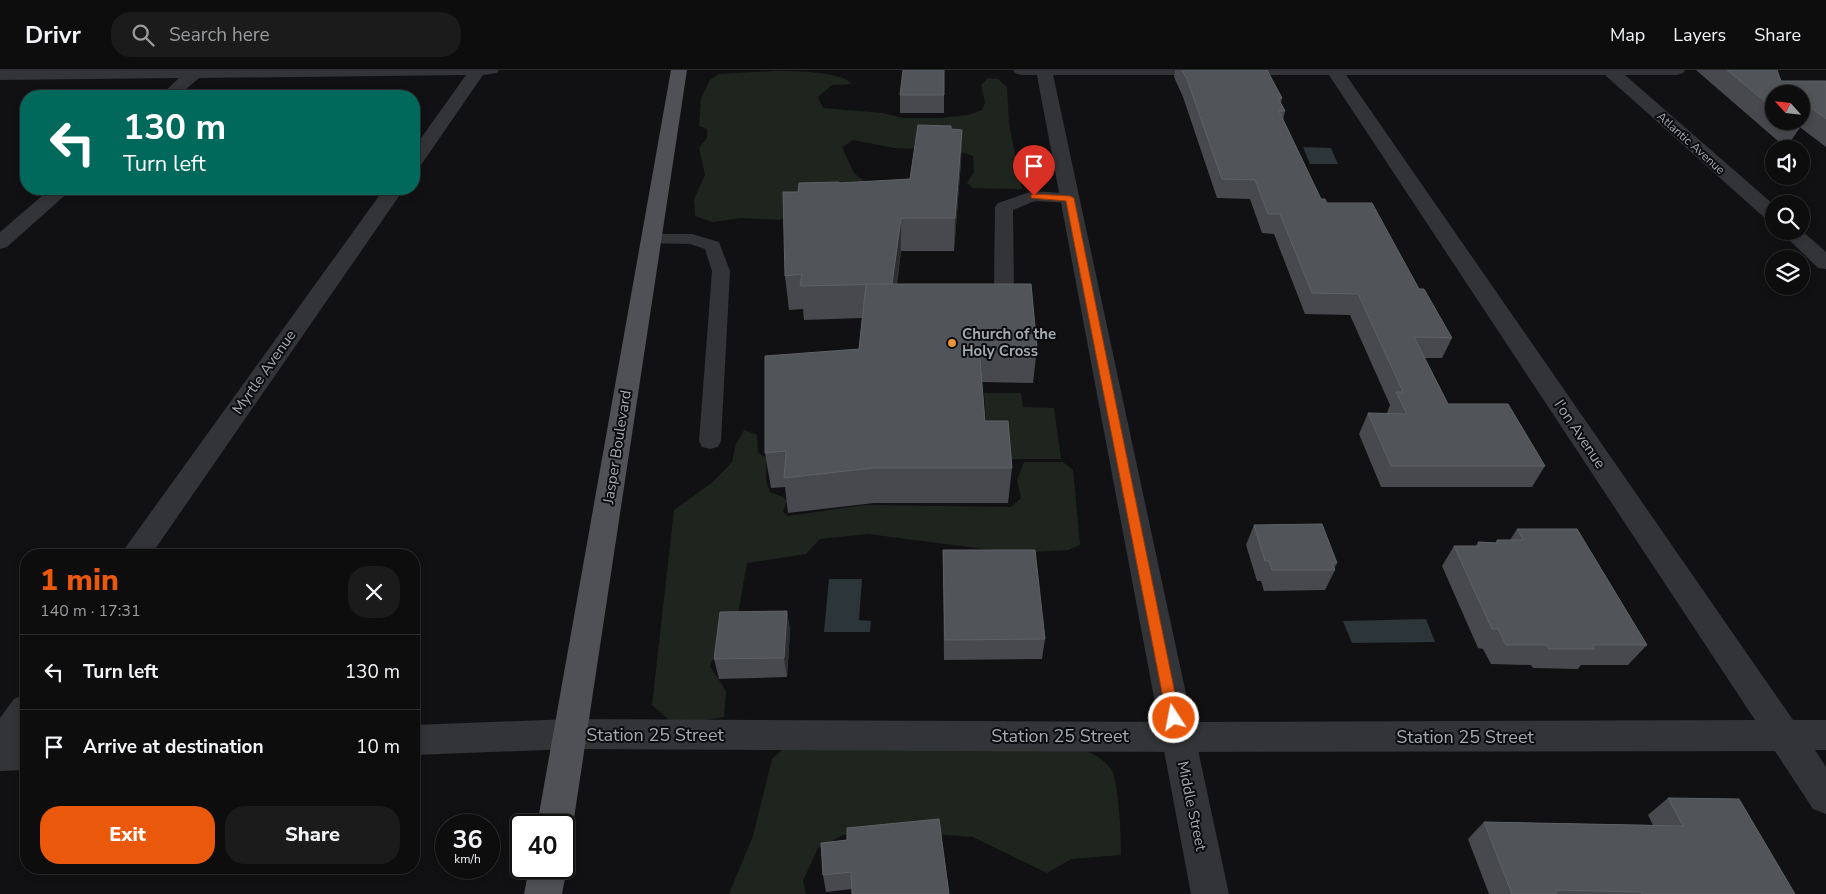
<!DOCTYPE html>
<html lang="en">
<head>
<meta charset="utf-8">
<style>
	body { margin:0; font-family:"Nunito Sans",sans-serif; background:#1b1b1c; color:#f1f3f6; height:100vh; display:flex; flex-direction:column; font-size:19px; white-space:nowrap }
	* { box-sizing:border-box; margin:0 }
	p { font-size:16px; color:#9a9c9e }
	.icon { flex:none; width:28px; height:28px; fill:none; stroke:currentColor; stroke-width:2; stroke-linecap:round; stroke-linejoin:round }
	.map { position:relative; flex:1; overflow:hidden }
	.panel { position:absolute; left:20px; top:479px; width:400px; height:325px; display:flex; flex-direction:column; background:#0d0d0e; border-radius:20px; box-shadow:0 2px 8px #0003,0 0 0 1px #2d2d2e }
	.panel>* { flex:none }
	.top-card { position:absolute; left:20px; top:20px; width:400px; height:105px; border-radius:20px; box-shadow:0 2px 8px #0003,0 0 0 1px #2d2d2e; background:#00695c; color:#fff; overflow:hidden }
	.needle { width:32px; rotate:297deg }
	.buttons { position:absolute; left:1765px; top:15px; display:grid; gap:10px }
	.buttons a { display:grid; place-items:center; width:45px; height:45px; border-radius:50%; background:#0d0d0e; box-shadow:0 2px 8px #0003,0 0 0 1px #2d2d2e; font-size:25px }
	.speed { position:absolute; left:435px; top:744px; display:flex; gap:10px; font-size:25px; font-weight:700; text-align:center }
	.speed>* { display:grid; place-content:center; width:65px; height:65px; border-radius:50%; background:#0d0d0e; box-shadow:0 2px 8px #0003,0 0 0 1px #2d2d2e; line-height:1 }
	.speed small { font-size:12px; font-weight:400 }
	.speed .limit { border:2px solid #111; border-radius:8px; background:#fff; color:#111 }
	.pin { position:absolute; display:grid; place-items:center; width:42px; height:42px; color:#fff; margin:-51px -21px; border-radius:50% 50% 50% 0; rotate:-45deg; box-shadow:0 0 5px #0007 }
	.pin .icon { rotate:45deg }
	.me { position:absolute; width:55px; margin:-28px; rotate:349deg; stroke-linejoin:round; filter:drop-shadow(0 0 4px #0008) }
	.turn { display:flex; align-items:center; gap:18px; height:105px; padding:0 20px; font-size:22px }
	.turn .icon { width:65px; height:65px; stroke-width:2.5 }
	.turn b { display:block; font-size:35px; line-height:42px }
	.round { display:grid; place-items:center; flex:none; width:52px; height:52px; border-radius:20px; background:#1b1b1c }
	.head { display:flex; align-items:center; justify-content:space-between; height:85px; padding:0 20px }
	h1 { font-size:30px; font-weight:800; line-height:38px; color:#ea580c }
	.cta { display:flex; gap:10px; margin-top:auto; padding:10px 20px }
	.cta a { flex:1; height:58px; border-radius:20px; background:#ea580c; color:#fff; font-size:20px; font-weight:800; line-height:58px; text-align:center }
	.cta a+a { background:#1b1b1c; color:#f1f3f6 }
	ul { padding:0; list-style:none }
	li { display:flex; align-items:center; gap:15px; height:75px; padding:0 20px; border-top:1px solid #2d2d2e }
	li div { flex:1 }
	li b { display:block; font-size:19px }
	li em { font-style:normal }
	header { display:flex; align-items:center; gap:30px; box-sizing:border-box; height:70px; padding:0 25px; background:#0d0d0e; border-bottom:1px solid #2d2d2e }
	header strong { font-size:24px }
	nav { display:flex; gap:28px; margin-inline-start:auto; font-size:18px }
	.search { width:350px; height:45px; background:#1b1b1c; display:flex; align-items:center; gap:12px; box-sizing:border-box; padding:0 18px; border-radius:20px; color:#9a9c9e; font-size:19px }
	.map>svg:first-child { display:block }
</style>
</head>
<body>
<header>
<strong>Drivr</strong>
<div class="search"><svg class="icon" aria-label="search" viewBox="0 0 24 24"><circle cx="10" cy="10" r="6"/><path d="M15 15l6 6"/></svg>Search here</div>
<nav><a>Map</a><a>Layers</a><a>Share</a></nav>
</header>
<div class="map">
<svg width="1826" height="824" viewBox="0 0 1826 824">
	<rect width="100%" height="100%" fill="#111113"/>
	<!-- green -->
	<g fill="#1e251e">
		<path d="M774 1C792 1 841 1 852 14L832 15 818 27 823 38 883 43 902 48H940L968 45 982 40 985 32 981 15 988 8 998 9 1007 17 1009 54 1022 119 973 118 967 113 974 102 973 86 955 80 894 78 853 70 842 77 854 103 870 116 780 150 741 148 713 152 695 146 694 129 705 105 699 78 707 68V59L699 56 701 28 710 10 719 4Z"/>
		<polygon points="984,323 1021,323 1023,337 1054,338 1061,389 1008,389 989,385"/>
		<polygon points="744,360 757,365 758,383 767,388 766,410 770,422 783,427 787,431 783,442 788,446 865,435 1011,437 1021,428 1017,410 1024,392 1063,392 1073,400 1080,475 1068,480 1015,483 868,464 820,469 806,484 747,493 738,544 725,562 710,596 726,621 724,647 675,655 652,635 674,440 713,412 732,392 736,374"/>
		<path d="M787 675 1086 681C1096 685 1104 690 1111 699 1119 711 1121 768 1121 785L1071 789 1047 803 973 767 904 762 843 765 818 778 803 811 806 824H729L753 766 772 689Z"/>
	</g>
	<!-- water -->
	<g fill="#2b353a">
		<polygon points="1303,77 1331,78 1338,94 1310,94"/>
		<polygon points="829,509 862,509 859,550 871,551 870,562 824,562"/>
		<polygon points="1426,549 1435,572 1352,573 1343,551"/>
	</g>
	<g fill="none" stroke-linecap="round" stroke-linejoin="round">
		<!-- service -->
		<g fill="#323437" fill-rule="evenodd">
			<polygon points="1033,121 1076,124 1079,128 1076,132 1070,133 1035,131 1013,140 1014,222 1011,226 1004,228 974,225 971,221 974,217 994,216 995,137 998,133"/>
			<polygon points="651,164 692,164 719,172 730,201 721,371 718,377 710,379 702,377 699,371 712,201 705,179 690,174 645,173 642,169 645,165"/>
		</g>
		<!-- minor -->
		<g fill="#323437" fill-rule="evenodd">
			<polygon points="0,0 499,0 497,3 483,5 421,95 414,97 414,78 466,5 199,8 178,26 160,26 179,8 0,10"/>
			<polygon points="1013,0 1685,0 1683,3 1677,5 1625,5 1774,135 1774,152 1767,150 1605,5 1346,5 1793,650 1826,650 1826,680 1815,680 1826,697 1826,744 1813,739 1775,681 1177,682 570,679 414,685 414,655 570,649 1177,652 1755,650 1329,5 1021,5 1015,3"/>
			<polygon points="50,119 72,119 7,177 0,179 0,162"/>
			<polygon points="384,119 404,119 151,485 120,485"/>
			<polygon points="1801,160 1826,182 1826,199 1818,198 1780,161"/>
			<polygon points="26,624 26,700 0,701 0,648 14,629"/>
		</g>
		<!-- tertiary -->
		<polygon fill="#323437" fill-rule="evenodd" points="1036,0 1052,0 1229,824 1191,824"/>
		<!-- primary -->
		<g fill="#4f5156" fill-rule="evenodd">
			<polygon points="671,0 687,0 573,755 568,767 564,769 564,755 537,755"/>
			<polygon points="564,790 567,798 562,824 524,824 529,798 564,798"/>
		</g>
	</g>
	<!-- wall -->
	<g fill="#47494e" fill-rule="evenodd">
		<polygon points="1175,0 1267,0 1282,28 1281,33 1285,41 1283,50 1321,129 1327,133 1419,219 1452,268 1442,288 1424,288 1448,334 1545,396 1532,417 1381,417 1359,364 1368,343 1387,344 1387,343 1390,335 1350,245 1305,244 1274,164 1262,163 1250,129 1217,128 1183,27 1174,7"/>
		<path d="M1696 0H1777L1781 11H1826V77L1797 55 1799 59 1786 78ZM1774 24H1801V51H1774Z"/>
		<rect x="900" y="25" width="44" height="18"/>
		<polygon points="951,59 962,60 961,91 954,181 901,181 897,214 1037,278 1033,313 982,312 985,351 1012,398 1008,433 874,433 788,443 785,417 771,418 765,383 859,279 862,248 804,250 803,239 789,240 785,206 798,122 910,109"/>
		<polygon points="1254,455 1337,493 1334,499 1335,500 1325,520 1264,521 1261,511 1257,511 1246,475"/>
		<polygon points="1517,459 1647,575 1628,595 1581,595 1578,599 1533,598 1531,595 1491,594 1483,579 1478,578 1442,496 1454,476 1476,476 1478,472 1495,473 1497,470 1510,470"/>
		<polygon points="943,480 1045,569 1042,589 944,590 943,500"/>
		<polygon points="787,541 790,561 787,607 719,609 714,589"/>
		<polygon points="1668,728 1795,824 1489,824 1468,769 1484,752 1653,755 1648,745"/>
		<polygon points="821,773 949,824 852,819 826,822 823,805"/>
	</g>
	<!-- shaded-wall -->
	<g fill="#2d2e32">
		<polygon points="962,60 961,91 954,181 955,148"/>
		<polygon points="901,148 901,181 892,248 892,214"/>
		<polygon points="787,541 790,561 787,607 784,588"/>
	</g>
	<!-- building -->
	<g fill="#515458" stroke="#5e6166">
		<polygon points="903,0 944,0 944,25 900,25"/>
		<polygon points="1182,0 1267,0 1282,28 1278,28 1285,41 1279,41 1321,129 1325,129 1327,133 1372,133 1419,219 1424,219 1452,268 1414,267 1448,334 1508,334 1545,396 1391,396 1368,343 1407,344 1396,322 1403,322 1358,224 1312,223 1280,144 1268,144 1255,110 1222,109 1187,9"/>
		<polygon points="1727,0 1777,0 1781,11 1826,11 1826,49 1801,30 1801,24 1793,24 1783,17 1786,24 1774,24 1774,39"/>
		<polygon points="1789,51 1796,51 1799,59"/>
		<polygon points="918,55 951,56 951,59 962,60 955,148 901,148 892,214 800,216 802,204 785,206 783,122 798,122 799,113 839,112 839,113 910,109"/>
		<polygon points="866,214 1031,214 1037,278 979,278 985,351 1008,351 1012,398 873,398 784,408 786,381 765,383 765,286 859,279"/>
		<polygon points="1322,454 1337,493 1332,493 1335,500 1272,500 1269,491 1265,491 1254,455"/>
		<polygon points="1517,459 1577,459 1647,575 1592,575 1595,579 1549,579 1546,575 1506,575 1498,559 1492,559 1454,476 1480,476 1478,472 1498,473 1497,470 1523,470"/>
		<polygon points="943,480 1035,480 1045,569 945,570"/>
		<polygon points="787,541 784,588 714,589 720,542"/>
		<polygon points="1668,728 1739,729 1795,824 1642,824 1641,822 1555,820 1557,824 1512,824 1484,752 1683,756"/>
		<polygon points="939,749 949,824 852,824 851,802 823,805 821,773 847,770 847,758"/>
	</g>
	<!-- route -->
	<polygon fill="#ea580c" stroke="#983908" points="1034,124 1070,126 1074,128 1180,648 1178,652 1174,654 1169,652 1167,648 1066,131 1031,128 1031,125"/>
	<!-- markers -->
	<circle fill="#e69435" stroke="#0c0c0e" stroke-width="2" cx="952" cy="273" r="5"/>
	<g text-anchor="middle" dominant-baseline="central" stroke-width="4" stroke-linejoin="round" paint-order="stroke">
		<!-- far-street labels -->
		<g font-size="12" fill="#a3aab2" stroke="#0c0c0e">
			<text transform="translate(1691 73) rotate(42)">Atlantic Avenue</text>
		</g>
		<!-- poi labels -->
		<g font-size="15" font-weight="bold" fill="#a3aab2" stroke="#0c0c0e" text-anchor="start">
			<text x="962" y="264">Church of the<tspan x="962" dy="17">Holy Cross</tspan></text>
		</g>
		<!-- street labels -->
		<g font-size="15" fill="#a3aab2" stroke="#0c0c0e">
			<text transform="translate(264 302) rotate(-55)">Myrtle Avenue</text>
			<text transform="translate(1580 364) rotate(56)">I'on Avenue</text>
			<text transform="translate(617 377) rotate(-81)">Jasper Boulevard</text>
			<text transform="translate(1192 736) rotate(78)">Middle Street</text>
		</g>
		<!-- near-street labels -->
		<g font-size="18" fill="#a3aab2" stroke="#0c0c0e">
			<text x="655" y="665">Station 25 Street</text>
			<text x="1060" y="666">Station 25 Street</text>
			<text x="1465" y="667">Station 25 Street</text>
		</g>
	</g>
</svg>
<div class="buttons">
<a><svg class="needle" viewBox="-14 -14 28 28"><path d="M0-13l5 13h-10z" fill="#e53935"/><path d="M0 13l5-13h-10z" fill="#9a9c9e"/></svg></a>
<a><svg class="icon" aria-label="sound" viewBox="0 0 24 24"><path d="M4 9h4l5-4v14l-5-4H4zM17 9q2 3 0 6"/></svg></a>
<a><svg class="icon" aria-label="search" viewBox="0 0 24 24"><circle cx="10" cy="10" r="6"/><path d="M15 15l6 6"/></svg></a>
<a><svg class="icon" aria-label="layers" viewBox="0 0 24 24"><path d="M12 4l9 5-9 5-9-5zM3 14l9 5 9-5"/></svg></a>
</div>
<div class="speed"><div>36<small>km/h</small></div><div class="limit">40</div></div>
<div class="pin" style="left:1034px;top:126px;background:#d93025"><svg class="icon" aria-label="arrive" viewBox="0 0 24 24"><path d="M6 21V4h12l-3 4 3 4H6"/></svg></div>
<svg class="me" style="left:1174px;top:648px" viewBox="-20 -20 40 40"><circle r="17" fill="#ea580c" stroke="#fff" stroke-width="3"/><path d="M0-11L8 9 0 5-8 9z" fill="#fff"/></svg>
<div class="top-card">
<div class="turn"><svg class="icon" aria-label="left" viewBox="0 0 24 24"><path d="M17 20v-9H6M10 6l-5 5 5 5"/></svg><div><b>130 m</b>Turn left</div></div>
</div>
<section class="panel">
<div class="head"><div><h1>1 min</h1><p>140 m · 17:31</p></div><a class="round"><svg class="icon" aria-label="close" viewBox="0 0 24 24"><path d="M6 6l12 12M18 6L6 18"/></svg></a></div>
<ul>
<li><svg class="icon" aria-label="left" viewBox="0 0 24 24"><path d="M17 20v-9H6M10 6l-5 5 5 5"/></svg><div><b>Turn left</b></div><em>130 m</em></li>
<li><svg class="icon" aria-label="arrive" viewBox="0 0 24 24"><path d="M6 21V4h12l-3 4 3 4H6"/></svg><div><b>Arrive at destination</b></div><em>10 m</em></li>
</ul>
<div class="cta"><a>Exit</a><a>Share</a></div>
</section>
</div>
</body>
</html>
